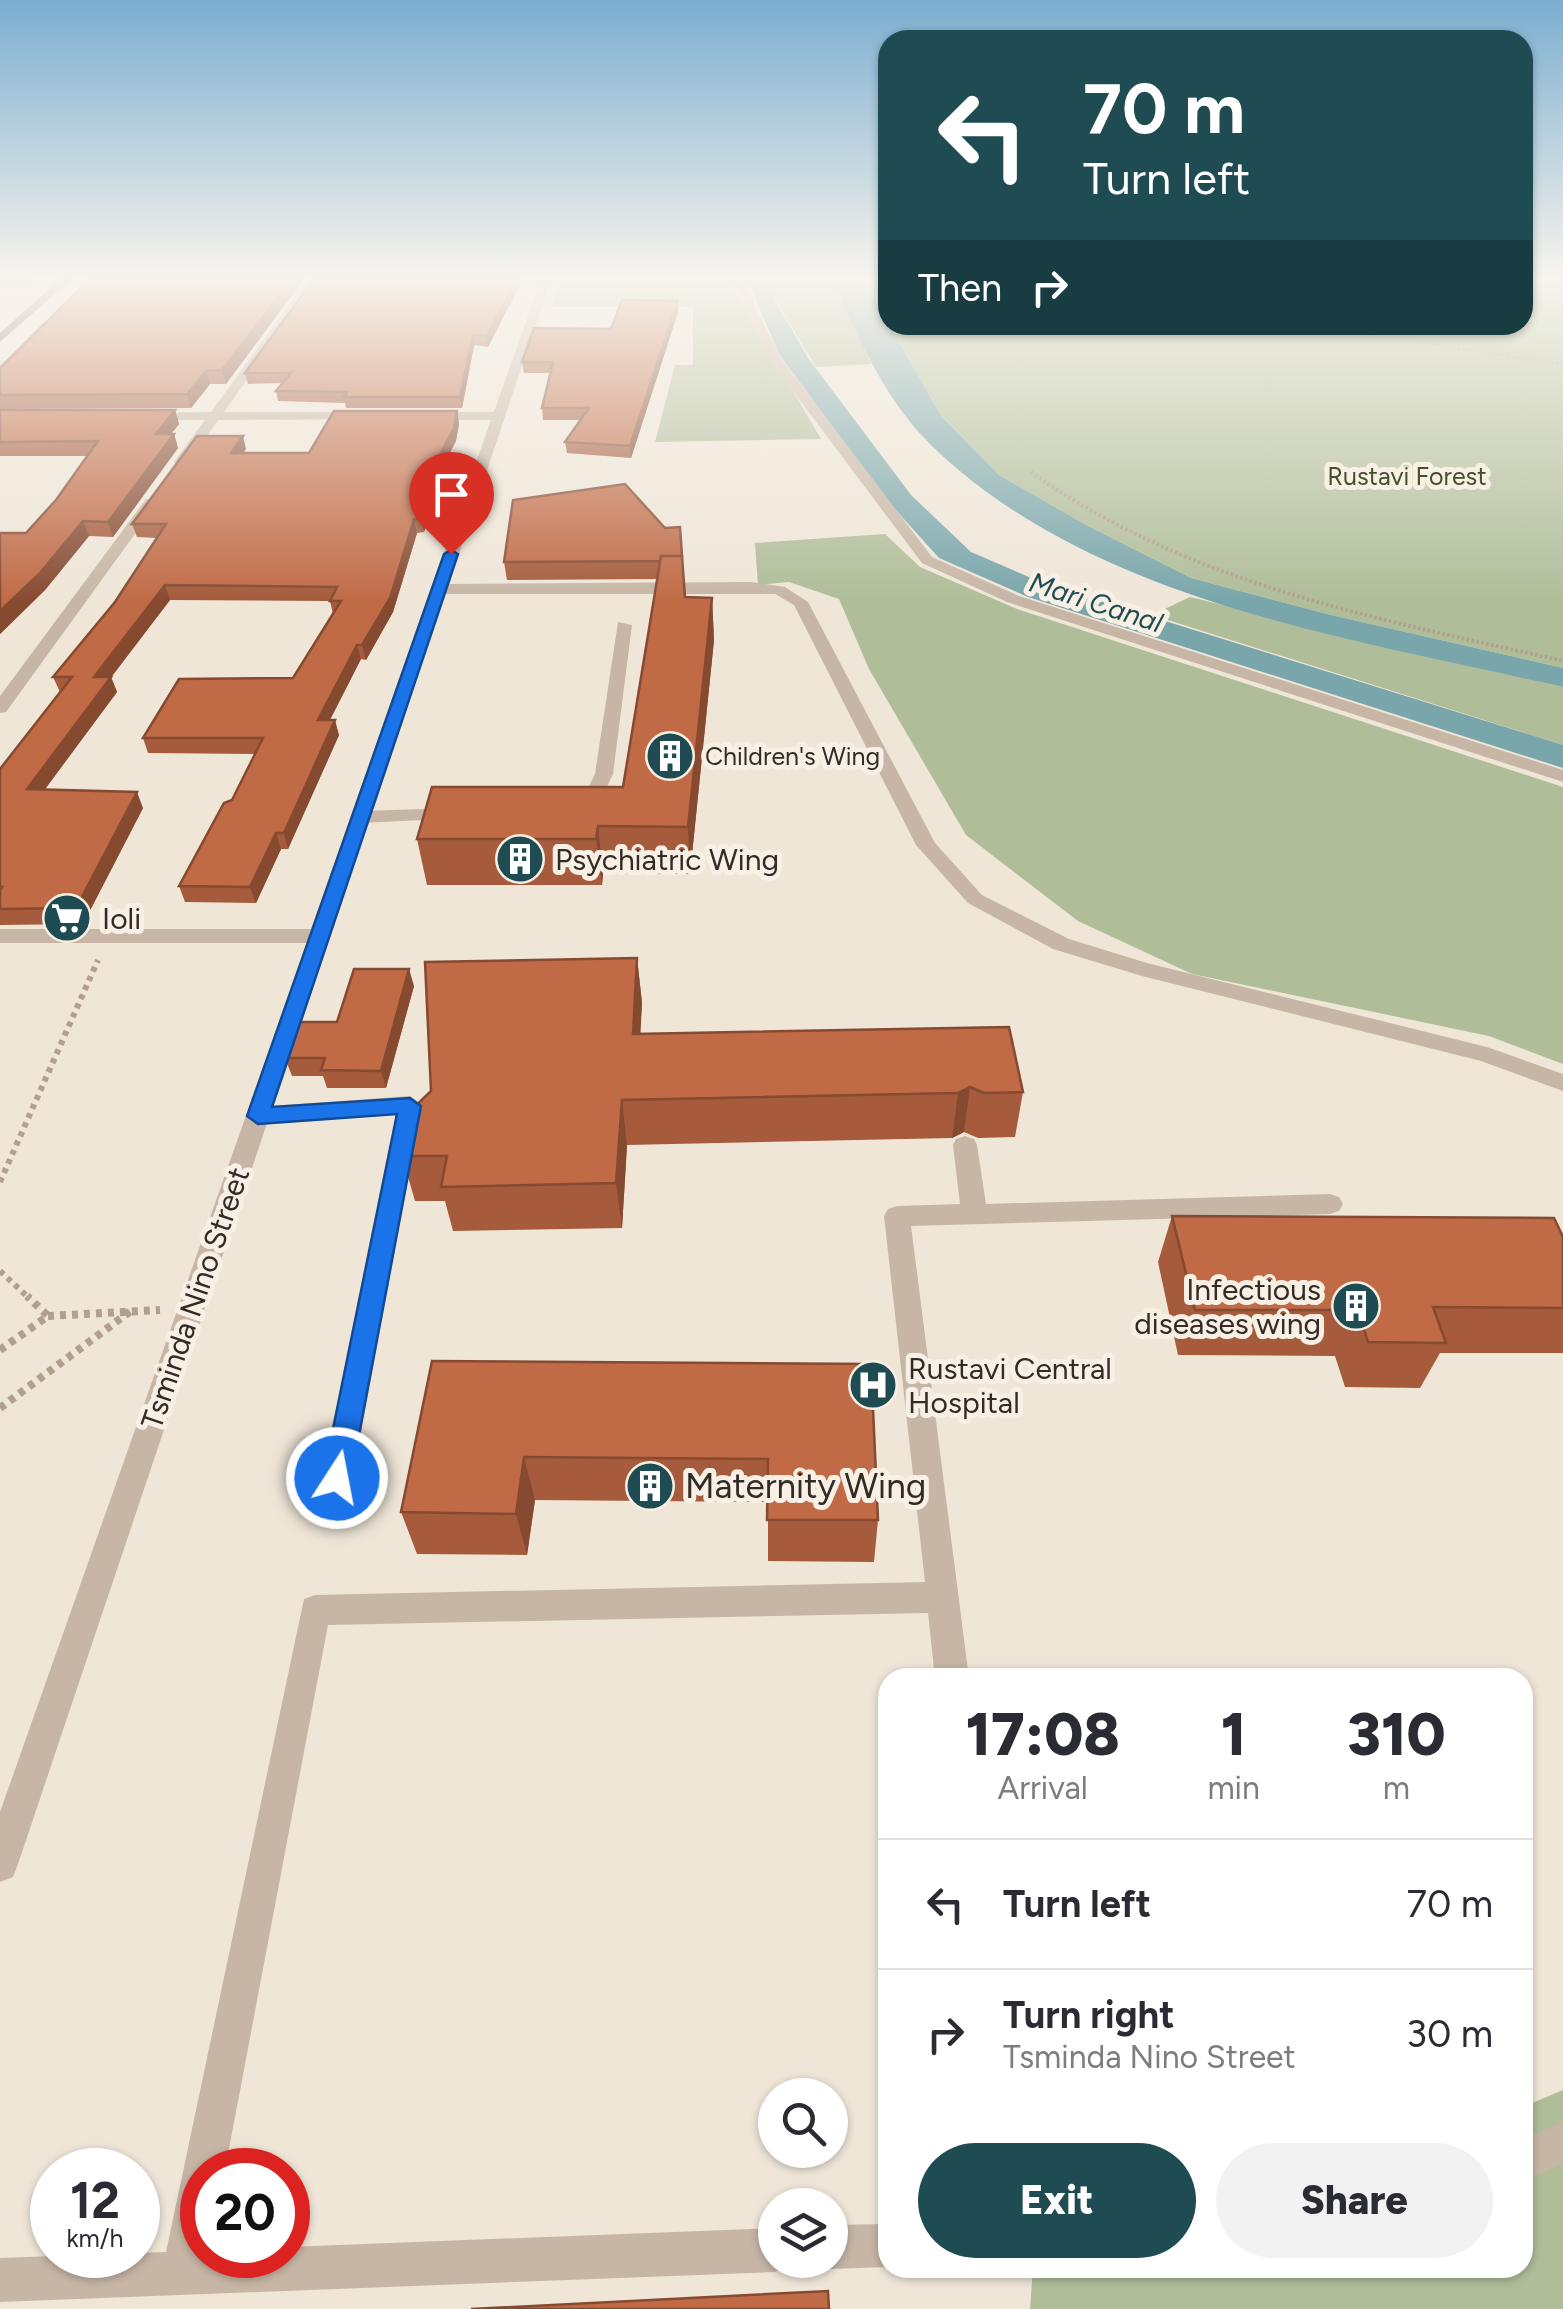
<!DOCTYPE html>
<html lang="en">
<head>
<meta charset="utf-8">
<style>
	body { margin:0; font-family:Figtree,sans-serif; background:#f2f2f3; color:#2b2b33; height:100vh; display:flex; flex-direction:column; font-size:38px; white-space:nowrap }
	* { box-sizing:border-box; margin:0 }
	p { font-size:32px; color:#7c7c81 }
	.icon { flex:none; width:55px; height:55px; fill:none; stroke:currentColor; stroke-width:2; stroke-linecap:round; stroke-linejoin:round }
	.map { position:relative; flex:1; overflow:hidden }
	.panel { position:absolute; left:878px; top:1668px; width:655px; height:610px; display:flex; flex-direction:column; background:#fff; border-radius:30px; box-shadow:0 2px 8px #0004 }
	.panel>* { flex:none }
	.top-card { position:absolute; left:878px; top:30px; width:655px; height:305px; border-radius:30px; box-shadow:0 2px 8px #0004; background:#1e4c52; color:#fff; overflow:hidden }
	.buttons { position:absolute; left:758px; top:2078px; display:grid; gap:20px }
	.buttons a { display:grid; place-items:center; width:90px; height:90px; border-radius:50%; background:#fff; box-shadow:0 2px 8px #0004; font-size:50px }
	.speed { position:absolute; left:30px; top:2148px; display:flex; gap:20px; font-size:50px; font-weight:700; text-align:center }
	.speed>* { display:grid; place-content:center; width:130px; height:130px; border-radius:50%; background:#fff; box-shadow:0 2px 8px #0004; line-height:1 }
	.speed small { font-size:25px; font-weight:400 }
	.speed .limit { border:15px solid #d22; background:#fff; color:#111 }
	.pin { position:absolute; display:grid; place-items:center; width:85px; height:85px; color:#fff; margin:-102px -42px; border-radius:50% 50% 50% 0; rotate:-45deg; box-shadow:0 0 10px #0007 }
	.pin .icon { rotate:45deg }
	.me { position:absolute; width:110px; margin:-55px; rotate:11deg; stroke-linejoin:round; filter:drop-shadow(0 0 8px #0008) }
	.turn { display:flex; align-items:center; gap:35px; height:210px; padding:0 40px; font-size:45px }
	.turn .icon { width:130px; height:130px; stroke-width:2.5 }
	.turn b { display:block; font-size:70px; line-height:85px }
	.then { display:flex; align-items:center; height:95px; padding:0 40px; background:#0003; gap:20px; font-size:38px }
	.eta { display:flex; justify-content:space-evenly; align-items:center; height:170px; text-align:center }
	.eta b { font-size:60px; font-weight:800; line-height:70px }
	.action { display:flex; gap:20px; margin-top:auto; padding:20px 40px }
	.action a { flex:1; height:115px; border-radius:60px; background:#1e4c52; color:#fff; font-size:40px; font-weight:800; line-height:115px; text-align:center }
	.action a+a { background:#f2f2f3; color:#2b2b33 }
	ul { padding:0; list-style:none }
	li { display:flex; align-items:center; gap:30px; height:130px; padding:0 40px; border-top:2px solid #e1e1e2 }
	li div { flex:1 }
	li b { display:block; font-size:38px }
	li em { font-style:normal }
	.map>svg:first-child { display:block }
</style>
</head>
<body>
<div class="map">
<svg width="1563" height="2309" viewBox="0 0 1563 2309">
	<rect width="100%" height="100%" fill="#efe6d8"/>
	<!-- green -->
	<g fill="#afbd99">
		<polygon points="560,279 728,279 821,439 655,442 675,365 693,365 693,307 551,307"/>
		<polygon points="763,279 833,279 871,364 816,367"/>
		<polygon points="863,279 887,279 888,325 1522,325 1523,279 1563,279 1563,668 1331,615 1191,578 1088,526 999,475 941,416"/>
		<polygon points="885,534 920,567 1017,609 1563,787 1563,1064 1489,1036 1192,974 1078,921 966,835 869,669 839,599 789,582 758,585 755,543"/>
		<polygon points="1190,597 1563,687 1563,745 1152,615"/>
		<polygon points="1563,2090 1563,2309 1030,2309 1033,2268 1522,2268 1523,2107"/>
	</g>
	<!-- water -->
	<g fill="#79a6ab">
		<polygon points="747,279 763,279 808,358 911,495 971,552 1043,583 1563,745 1563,768 1028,597 939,558 884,497 779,354"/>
		<path d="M832 279H863L941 416 999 475 1088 526 1191 578 1331 615 1563 668V687C1351 638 1096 603 933 447 886 402 858 338 832 279Z"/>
	</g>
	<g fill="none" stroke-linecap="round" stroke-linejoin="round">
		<!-- path-far3 -->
		<polyline stroke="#b2a08f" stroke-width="2.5" stroke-dasharray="2.5 2.5" stroke-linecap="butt" points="1309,325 1563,364"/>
		<!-- path-far2 -->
		<path stroke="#b2a08f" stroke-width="4" stroke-dasharray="2.5 2.5" stroke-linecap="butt" d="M1031 472C1190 585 1376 618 1563 661"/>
		<!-- path-far1 -->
		<g stroke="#b2a08f" stroke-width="6" stroke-dasharray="5 5" stroke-linecap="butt">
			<polyline points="0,1182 98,960"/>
			<polyline points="0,1271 30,1299"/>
		</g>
		<!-- path -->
		<g stroke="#b2a08f" stroke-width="8" stroke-dasharray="6 6" stroke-linecap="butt">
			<polyline points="48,1316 160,1310"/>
			<polyline points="0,1350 48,1316 27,1296"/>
			<polyline points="0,1408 132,1310"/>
		</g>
		<!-- lane -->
		<g fill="#c7b6a5" fill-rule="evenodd">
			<polygon points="618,622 632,625 613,774 603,795 575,811 565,805 588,788 595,774"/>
			<polygon points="456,808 463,810 463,818 361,823 351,817 361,811"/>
			<polygon points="410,1096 422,1105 352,1478 348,1488 337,1491 326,1488 322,1478 396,1115 258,1125 246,1116 258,1107"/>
			<polygon points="965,1136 974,1139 977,1145 986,1204 1330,1194 1339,1197 1343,1204 1339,1211 1330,1214 911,1226 969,1678 935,1678 928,1613 328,1625 225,2170 202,2170 202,2255 288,2255 288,2247 775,2228 775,2260 792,2260 790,2265 775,2272 0,2302 0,2258 166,2252 304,1599 315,1595 925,1582 884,1216 888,1209 897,1206 960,1204 953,1145 956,1139"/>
			<polygon points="1563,2122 1563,2164 1522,2181 1522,2139"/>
			<polygon points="888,2224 888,2267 830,2269 815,2262 830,2260 830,2225"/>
		</g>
		<!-- street -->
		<g fill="#c7b6a5" fill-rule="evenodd">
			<polygon points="308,279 319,279 224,412 364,412 369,413 369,419 218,420 186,465 176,465 174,462 205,420 144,420 138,416 139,413 211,412"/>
			<polygon points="541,279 551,279 449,584 751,582 785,587 808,602 935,843 982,895 1069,939 1147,963 1487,1047 1563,1074 1563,1091 1481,1061 1142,976 1053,949 968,903 916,845 794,605 775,594 445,594 18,1864 13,1877 0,1882 0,1812 307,943 0,943 0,929 311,929 491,420 424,420 418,416 424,412 494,412"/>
			<polygon points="732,279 742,279 780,357 932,557 1019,596 1563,770 1563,782 1007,602 922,563 768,358"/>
			<polygon points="146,499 158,502 6,712 0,713 0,696"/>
		</g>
		<!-- primary -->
		<polygon fill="#746358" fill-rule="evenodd" points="60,279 72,279 0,342 0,333"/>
	</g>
	<!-- wall -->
	<g fill="#a55b3c">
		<polygon points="0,279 36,279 30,285 0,285"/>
		<polygon points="90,279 304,279 226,384 210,384 191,408 0,409 0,368"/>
		<polygon points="314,279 523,279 488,347 474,345 462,408 346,408 345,403 278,401 276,391 282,383 248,384 245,373"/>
		<polygon points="678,301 678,312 631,458 567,453 565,442 581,420 543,420 542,408 550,373 524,373 522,362"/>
		<polygon points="0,410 175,410 179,424 171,434 174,434 178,448 113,537 89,536 45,590 0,634 0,533 26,533 56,500 87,456 0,456"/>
		<polygon points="457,411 459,424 456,441 446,460 447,469 424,532 417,533 393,612 366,660 361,659 330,720 339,735 288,849 281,849 256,903 185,902 179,886 232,800 255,754 148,753 143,738 293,678 333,614 330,601 170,600 111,677 117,692 45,789 143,808 83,924 0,925 0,769 60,692 53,677 115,602 157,538 137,537 132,524 246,449 243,453 309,453"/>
		<polygon points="625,484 685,597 712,598 714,640 690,874 603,873 602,885 427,885 417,839 623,787 657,579 507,580 504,562"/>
		<polygon points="637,958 642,1003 640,1034 1023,1092 1015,1137 978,1138 964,1132 952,1138 627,1145 622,1228 453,1231 445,1201 415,1201 398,1142"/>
		<polygon points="414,986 386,1088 327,1088 323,1076 292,1076 285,1058 337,1022"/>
		<polygon points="1172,1216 1563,1237 1563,1353 1440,1353 1420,1388 1345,1387 1335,1356 1178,1355 1158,1262"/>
		<polygon points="432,1361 871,1364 878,1520 874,1562 768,1561 768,1502 535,1500 527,1555 417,1554 401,1512"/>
	</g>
	<!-- shaded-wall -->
	<g fill="#864a31">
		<polygon points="292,279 304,279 226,384 222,370"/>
		<polygon points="517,279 523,279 488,347 487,336"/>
		<polygon points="678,301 678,312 631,458 630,446"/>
		<polygon points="473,335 474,345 462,408 460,397"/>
		<polygon points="206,371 210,384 191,408 187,394"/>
		<polygon points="175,410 179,424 160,448 156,434"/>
		<polygon points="457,411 459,424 456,441 446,460 447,469 424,532 421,519 439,456"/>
		<polygon points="174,434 178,448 113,537 108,522"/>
		<polygon points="243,436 246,449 234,466 231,453"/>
		<polygon points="414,519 417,533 393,612 366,660 362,645"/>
		<polygon points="83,521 89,536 45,590 0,634 0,611"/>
		<polygon points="165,585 170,600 100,692 94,677"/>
		<polygon points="712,598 714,640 690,874 688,827"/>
		<polygon points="357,645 361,659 322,735 318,720"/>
		<polygon points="111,677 117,692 34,804 27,789"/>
		<polygon points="335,720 339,735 288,849 284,833"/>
		<polygon points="137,792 143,808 83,924 76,908"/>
		<polygon points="598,826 603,873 602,885 596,839"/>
		<polygon points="276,833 281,849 256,903 250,887"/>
		<polygon points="637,958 642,1003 638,1079 633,1034"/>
		<polygon points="409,969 414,986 386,1088 381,1071"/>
		<polygon points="970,1087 964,1132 952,1138 958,1093"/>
		<polygon points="622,1100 627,1145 622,1228 616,1183"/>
		<polygon points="524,1457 535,1500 527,1555 516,1514"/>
	</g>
	<!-- building -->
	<g fill="#c06a46" stroke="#864a31" stroke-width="2.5">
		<polygon points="90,279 292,279 222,370 206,371 187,394 0,395 0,368"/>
		<polygon points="314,279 517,279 487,336 473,335 460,397 344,397 347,392 276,391 291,373 245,373"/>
		<polygon points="622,300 678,301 630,446 565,442 589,408 542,408 553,362 522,362 534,328 611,329"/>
		<polygon points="0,410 175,410 156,434 174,434 108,522 83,521 39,574 0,611 0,533 26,533 56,500 98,441 0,442"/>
		<polygon points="334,411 457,411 454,428 439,456 445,456 437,478 421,519 414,519 390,598 362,645 357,645 318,720 335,720 284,833 276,833 250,887 179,886 224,803 232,800 263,738 143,738 179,679 293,678 341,601 330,601 337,587 165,585 94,677 111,677 27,789 137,792 76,908 0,909 0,890 2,887 0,887 0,769 72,677 53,677 115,602 166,524 132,524 197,436 243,436 231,453 309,453"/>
		<polygon points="625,484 665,528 680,527 682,556 661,556 660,561 504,562 513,500"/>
		<polygon points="661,556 682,556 685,597 712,598 688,827 598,826 596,839 417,839 432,787 623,787"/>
		<polygon points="637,958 633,1034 1009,1027 1023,1092 984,1093 970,1087 958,1093 622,1100 616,1183 441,1187 447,1156 402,1156 398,1142 402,1119 431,1091 425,962"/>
		<polygon points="354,969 409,969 381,1071 321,1070 325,1058 285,1058 298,1022 337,1022"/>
		<polygon points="1172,1216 1554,1218 1563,1237 1563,1308 1433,1307 1446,1343 1368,1342 1358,1310 1195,1310"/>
		<polygon points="432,1361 871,1364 878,1520 767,1520 768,1459 524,1457 516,1514 401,1512"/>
		<polygon points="828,2291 829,2309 471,2309"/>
	</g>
	<!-- sky -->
	<linearGradient id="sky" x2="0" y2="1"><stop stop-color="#7baed0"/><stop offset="0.46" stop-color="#f8f4ed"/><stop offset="1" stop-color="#f8f4ed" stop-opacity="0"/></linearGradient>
	<rect width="1563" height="603" fill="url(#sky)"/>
	<!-- route -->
	<polygon fill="#1a73e8" stroke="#114b97" stroke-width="2.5" points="451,550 458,554 272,1107 410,1098 421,1106 351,1478 347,1487 337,1490 327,1487 323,1478 397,1114 258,1124 247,1116 444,554"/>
	<!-- icons -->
	<defs>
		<g id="building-disc" transform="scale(2.5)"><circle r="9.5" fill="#1e4c52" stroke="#f8f0e4"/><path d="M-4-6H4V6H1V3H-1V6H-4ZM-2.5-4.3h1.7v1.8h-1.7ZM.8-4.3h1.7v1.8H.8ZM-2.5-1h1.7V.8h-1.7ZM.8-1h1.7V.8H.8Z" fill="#fff"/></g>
		<g id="supermarket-disc" transform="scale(2.5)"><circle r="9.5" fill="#1e4c52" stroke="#f8f0e4"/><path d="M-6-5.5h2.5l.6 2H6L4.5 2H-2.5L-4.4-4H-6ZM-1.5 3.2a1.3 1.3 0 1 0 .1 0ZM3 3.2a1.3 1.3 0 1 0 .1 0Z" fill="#fff"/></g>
		<g id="hospital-disc" transform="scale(2.5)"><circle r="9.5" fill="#1e4c52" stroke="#f8f0e4"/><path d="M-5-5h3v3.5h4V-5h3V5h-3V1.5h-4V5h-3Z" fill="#fff"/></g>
	</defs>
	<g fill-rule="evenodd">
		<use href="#building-disc" x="670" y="756"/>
		<use href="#building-disc" x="520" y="859"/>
		<use href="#supermarket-disc" x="67" y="918"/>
		<use href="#building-disc" x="1356" y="1306"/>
		<use href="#hospital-disc" x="873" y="1385"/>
		<use href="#building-disc" x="650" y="1486"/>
	</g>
	<g text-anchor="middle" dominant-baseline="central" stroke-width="10" stroke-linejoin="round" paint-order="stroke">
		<!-- far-park labels -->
		<g font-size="25" fill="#40502b" stroke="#f8f0e4">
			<text x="1407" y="476">Rustavi Forest</text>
		</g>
		<!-- far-poi labels -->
		<g font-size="25" fill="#332b26" stroke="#f8f0e4" text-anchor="start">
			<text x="705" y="756">Children's Wing</text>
		</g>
		<!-- far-water labels -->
		<g font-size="28" font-style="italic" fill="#1e4c52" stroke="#f8f0e4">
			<text transform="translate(1096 602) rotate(18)">Mari Canal</text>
		</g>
		<!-- poi labels -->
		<g font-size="30" fill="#332b26" stroke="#f8f0e4" text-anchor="start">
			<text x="555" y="859">Psychiatric Wing</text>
			<text x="102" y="918">Ioli</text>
			<text x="1321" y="1289" text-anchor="end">Infectious<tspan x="1321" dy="34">diseases wing</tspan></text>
			<text x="908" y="1368">Rustavi Central<tspan x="908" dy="34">Hospital</tspan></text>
		</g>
		<!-- street labels -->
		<g font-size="30" fill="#332b26" stroke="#f8f0e4">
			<text transform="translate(195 1298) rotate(-71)">Tsminda Nino Street</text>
		</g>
		<!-- near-poi labels -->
		<g font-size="35" fill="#332b26" stroke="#f8f0e4" text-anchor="start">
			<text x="685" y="1486">Maternity Wing</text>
		</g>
	</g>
</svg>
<div class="buttons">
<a><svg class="icon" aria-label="search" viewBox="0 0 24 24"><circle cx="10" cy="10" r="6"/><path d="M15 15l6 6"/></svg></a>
<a><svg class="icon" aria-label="layers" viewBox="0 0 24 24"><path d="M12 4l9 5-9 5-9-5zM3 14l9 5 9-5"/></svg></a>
</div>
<div class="speed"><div>12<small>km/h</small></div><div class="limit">20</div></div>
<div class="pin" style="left:451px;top:554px;background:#d93025"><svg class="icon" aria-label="arrive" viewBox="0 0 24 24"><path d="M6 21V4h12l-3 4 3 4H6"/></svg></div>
<svg class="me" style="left:337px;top:1478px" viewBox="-20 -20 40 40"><circle r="17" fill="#1a73e8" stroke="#fff" stroke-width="3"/><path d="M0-11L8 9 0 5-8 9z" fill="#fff"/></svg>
<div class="top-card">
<div class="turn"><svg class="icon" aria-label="left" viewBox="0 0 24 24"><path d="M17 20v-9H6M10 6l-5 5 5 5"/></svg><div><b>70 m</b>Turn left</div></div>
<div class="then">Then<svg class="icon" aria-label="right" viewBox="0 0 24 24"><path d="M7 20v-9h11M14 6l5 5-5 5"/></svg></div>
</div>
<section class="panel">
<div class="eta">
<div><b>17:08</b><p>Arrival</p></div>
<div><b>1</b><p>min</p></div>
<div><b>310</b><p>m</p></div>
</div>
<ul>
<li><svg class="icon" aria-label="left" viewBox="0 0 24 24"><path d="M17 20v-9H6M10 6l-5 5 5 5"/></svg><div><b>Turn left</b></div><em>70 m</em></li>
<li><svg class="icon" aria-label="right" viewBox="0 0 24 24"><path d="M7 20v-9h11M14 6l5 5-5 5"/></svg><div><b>Turn right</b><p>Tsminda Nino Street</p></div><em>30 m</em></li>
</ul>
<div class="action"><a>Exit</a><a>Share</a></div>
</section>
</div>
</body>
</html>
